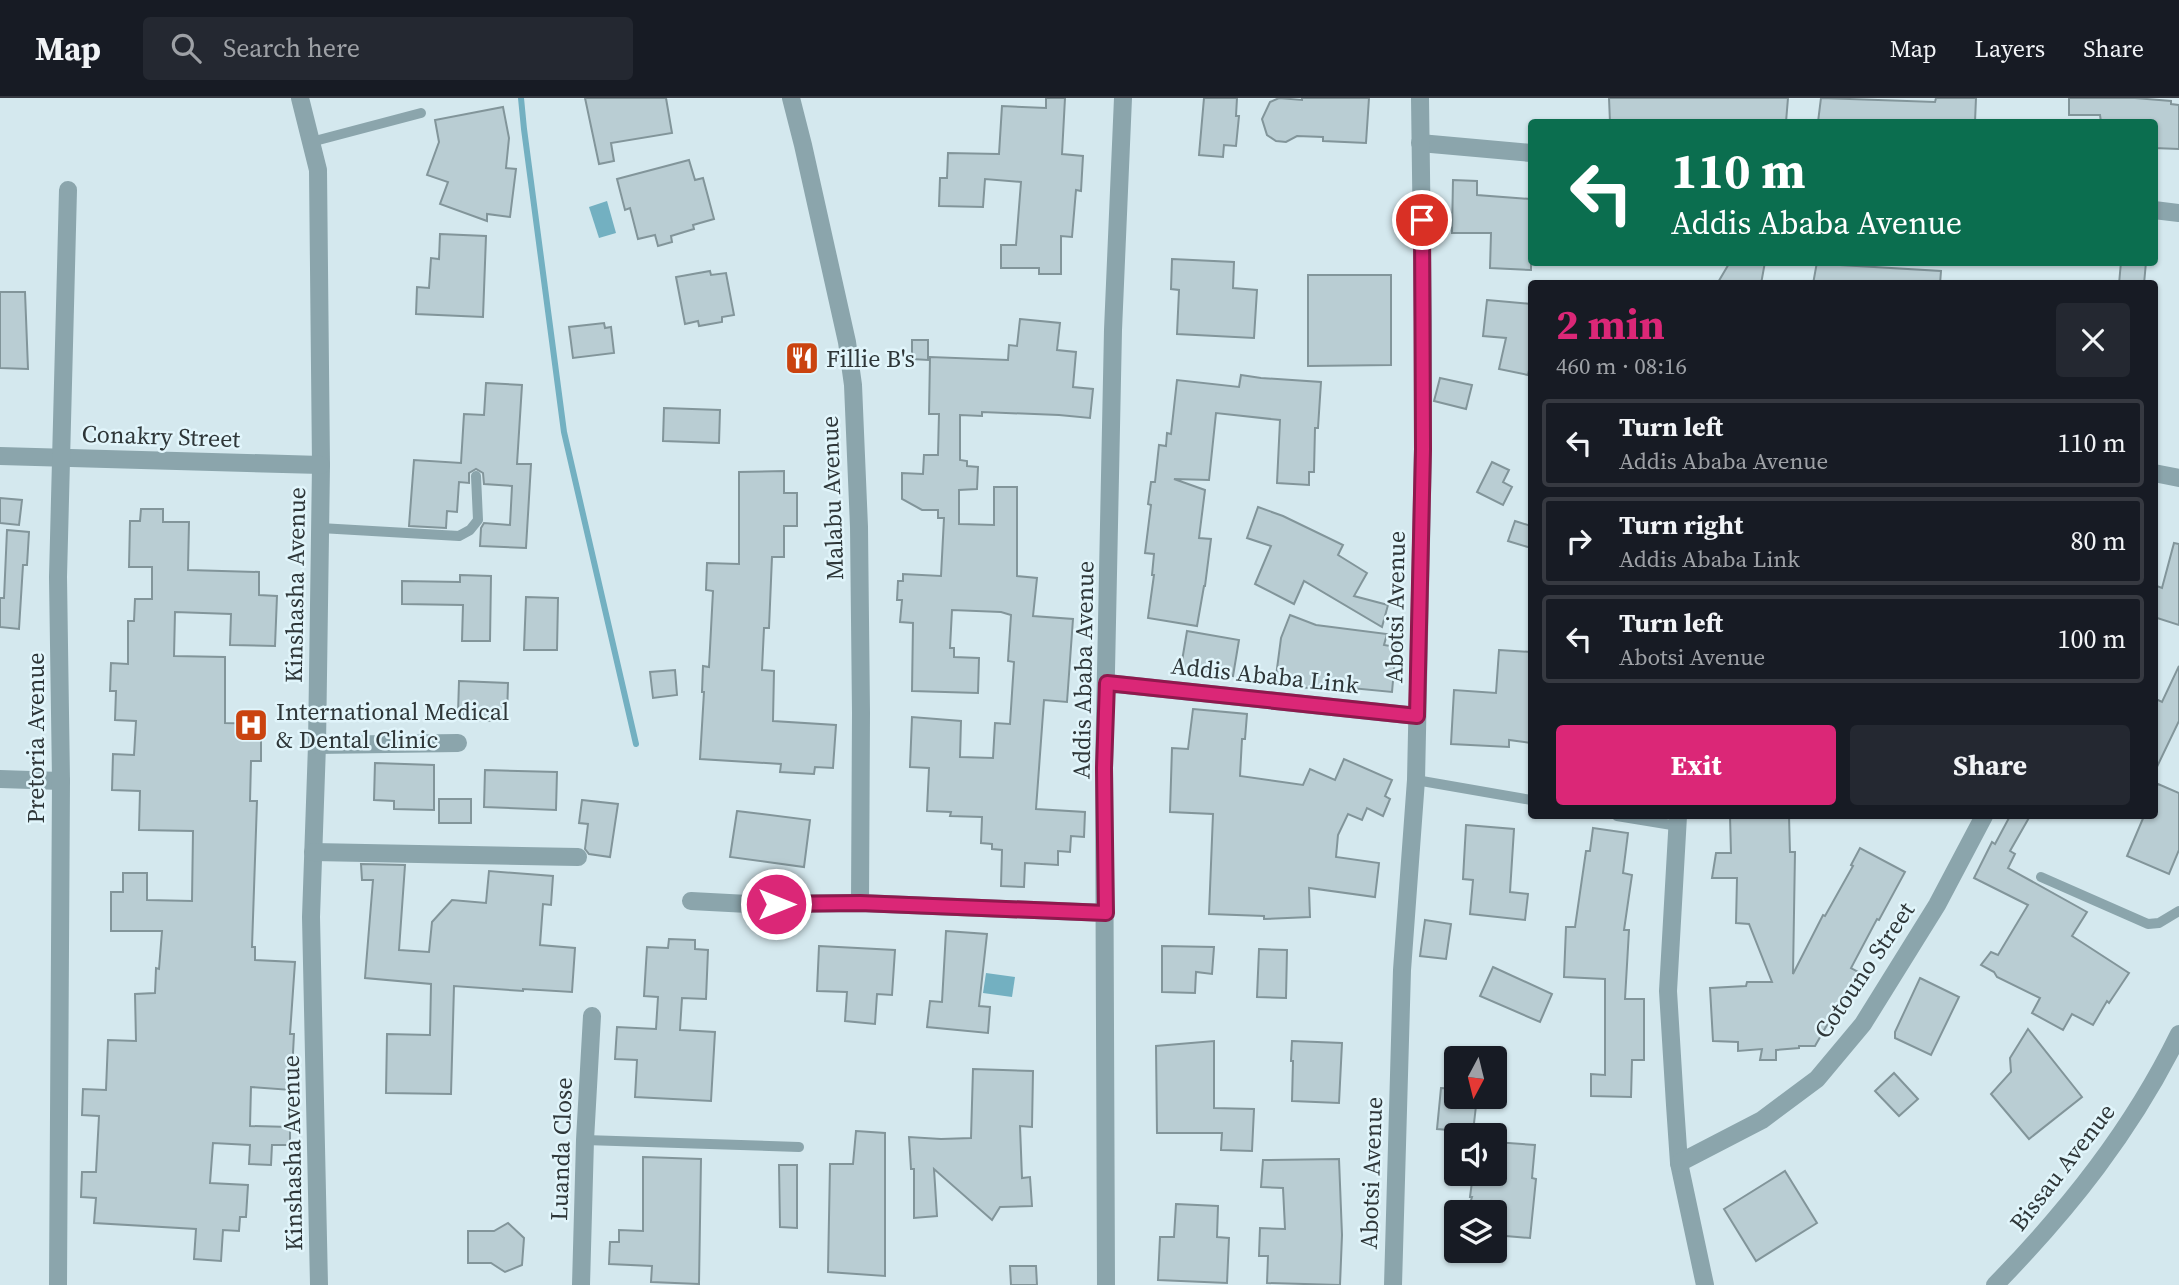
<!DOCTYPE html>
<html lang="en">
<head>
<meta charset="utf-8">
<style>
	body { margin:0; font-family:"Source Serif 4",serif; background:#242831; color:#f1f3f6; height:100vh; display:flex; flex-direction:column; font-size:26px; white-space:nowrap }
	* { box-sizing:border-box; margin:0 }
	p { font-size:23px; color:#9ea1a6 }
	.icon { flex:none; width:38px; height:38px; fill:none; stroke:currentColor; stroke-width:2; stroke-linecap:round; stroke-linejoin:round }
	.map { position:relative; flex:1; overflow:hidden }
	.drawer { position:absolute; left:1528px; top:182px; width:630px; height:539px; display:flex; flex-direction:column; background:#171b24; border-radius:7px; box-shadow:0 2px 5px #0004 }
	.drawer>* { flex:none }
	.guide { position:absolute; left:1528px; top:21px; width:630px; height:147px; border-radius:7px; box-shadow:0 2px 5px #0004; background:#0b6e4f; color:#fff; overflow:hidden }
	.needle { width:46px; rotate:187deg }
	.fabs { position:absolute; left:1444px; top:948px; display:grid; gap:14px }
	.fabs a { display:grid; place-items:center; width:63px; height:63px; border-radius:7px; background:#171b24; box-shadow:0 2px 5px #0004; font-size:35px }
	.pin { position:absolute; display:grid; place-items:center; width:60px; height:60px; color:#fff; margin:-30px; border:4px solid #fff; border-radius:50%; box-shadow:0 2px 7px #0007 }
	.me { position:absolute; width:77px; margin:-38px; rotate:90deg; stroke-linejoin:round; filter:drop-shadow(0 0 5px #0008) }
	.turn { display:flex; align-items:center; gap:24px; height:147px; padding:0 28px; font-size:32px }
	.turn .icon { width:91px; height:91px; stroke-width:2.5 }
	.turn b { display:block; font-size:49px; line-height:60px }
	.round { display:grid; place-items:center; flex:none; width:74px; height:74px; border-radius:7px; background:#242831 }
	.headline { display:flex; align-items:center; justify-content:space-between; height:119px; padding:0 28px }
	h1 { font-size:42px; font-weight:700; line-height:52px; color:#db2777 }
	.cta { display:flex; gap:14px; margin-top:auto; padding:14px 28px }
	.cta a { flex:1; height:80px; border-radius:7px; background:#db2777; color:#fff; font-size:28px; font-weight:700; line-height:80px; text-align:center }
	.cta a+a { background:#242831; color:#f1f3f6 }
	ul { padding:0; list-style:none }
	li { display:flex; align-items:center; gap:21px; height:88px; margin:0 14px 10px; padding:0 14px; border:4px solid #363941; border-radius:7px }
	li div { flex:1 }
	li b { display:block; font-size:26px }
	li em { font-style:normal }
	header { display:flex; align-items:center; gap:42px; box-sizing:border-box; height:98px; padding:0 35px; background:#171b24; border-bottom:2px solid #363941 }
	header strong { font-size:33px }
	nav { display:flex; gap:38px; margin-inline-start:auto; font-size:24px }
	.search { width:490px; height:63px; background:#242831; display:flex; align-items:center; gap:18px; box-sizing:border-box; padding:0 24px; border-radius:7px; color:#9ea1a6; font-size:26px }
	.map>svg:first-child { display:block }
</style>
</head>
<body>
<header>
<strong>Map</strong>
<div class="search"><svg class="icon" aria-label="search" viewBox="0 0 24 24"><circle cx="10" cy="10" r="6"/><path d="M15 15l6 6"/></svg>Search here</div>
<nav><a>Map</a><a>Layers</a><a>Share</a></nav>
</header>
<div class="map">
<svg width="2179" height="1187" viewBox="0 0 2179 1187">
	<rect width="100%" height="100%" fill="#d4e8ee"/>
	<!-- water -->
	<g fill="#73b0c1">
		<polygon points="607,103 616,135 599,140 589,109"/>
		<polygon points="986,875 1015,879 1012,899 983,895"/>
	</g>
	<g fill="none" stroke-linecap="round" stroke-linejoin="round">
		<!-- stream -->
		<polyline stroke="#73b0c1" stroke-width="6" points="521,0 524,31 564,334 636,646"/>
	</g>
	<!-- building -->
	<g fill="#b9cdd3" stroke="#82959a" stroke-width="2">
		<polygon points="585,0 666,0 672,35 611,45 614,63 599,66"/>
		<polygon points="1046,0 1065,0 1062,56 1083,58 1081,93 1076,92 1072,139 1061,138 1061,176 1039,176 1039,170 1001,170 1001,147 1016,147 1021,84 985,81 983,109 939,108 940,80 947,80 948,55 999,56 1002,8 1046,10"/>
		<polygon points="1204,0 1237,0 1236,18 1239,18 1236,48 1224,47 1223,59 1199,57"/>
		<polygon points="1279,0 1302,2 1302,0 1369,0 1366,45 1323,43 1323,39 1297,38 1286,44 1276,43 1267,37 1262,21 1270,4"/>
		<polygon points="1609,0 1788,0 1786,24 1682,24 1647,22 1647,24 1610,24"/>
		<polygon points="1821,0 1935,4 1936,0 1976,0 1975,24 1818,24"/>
		<polygon points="2069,0 2135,0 2171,3 2171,6 2179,7 2179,51 2154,50 2154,24 2101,24 2100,17 2069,17"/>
		<polygon points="503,9 509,40 506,70 516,71 510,119 487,116 487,123 440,106 448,84 427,77 439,44 435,22"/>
		<polygon points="689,62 695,82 703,80 714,121 693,127 694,131 671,138 672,144 658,148 655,137 638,141 630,110 625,112 617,81"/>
		<polygon points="1453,82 1477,83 1477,97 1531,101 1531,172 1490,170 1491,135 1452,135"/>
		<polygon points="440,136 486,138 483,219 416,216 417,189 429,190 431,160 439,161"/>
		<polygon points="1172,161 1234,164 1233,190 1257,192 1254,240 1177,236 1179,192 1171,191"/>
		<polygon points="1730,164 1765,164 1761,186 1717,186"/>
		<polygon points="1817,164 1842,164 1841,167 1941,173 1940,186 1813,186"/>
		<polygon points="2121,164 2146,164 2144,186 2119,186"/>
		<polygon points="710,173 711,177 726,175 734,217 722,219 722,224 699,228 698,223 685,226 676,179"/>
		<polygon points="1308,177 1391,177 1391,267 1308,268"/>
		<polygon points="0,194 25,194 28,271 0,270"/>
		<polygon points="1487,202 1531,206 1531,263 1528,277 1499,271 1506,240 1483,238"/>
		<polygon points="1020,221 1060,225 1057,252 1076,254 1073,289 1093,291 1090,320 1059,317 982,314 982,318 960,317 960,362 967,363 967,368 978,369 977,391 959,392 959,426 994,427 994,389 1017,389 1017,478 1037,480 1033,518 1073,521 1067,604 1044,602 1036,711 1085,714 1084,739 1071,738 1070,754 1058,753 1058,767 1025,765 1024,789 1001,788 1002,752 992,751 992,746 981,745 982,719 950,718 951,714 927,713 929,670 910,669 912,619 961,623 960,659 993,660 995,625 1010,626 1014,564 1008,563 1011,517 1001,514 952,512 950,550 954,550 954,559 979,560 978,595 912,593 913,525 900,524 902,502 897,502 898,483 903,483 903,476 941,478 944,420 938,420 938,412 922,412 902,401 902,375 923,376 924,357 938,357 939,316 929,316 930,259 1008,262 1009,247 1017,248"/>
		<polygon points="604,225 605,230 611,229 614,255 573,260 569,229"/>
		<polygon points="912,242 928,242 928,262 912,261"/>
		<polygon points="1241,277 1261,280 1321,284 1318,330 1315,330 1314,374 1309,374 1309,387 1277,385 1280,322 1216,315 1209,382 1174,381 1205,392 1199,440 1211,441 1205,488 1204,488 1197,528 1148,520 1154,477 1152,477 1154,456 1145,455 1151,407 1148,406 1151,384 1155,384 1159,347 1166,348 1167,335 1171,336 1177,282 1239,289"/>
		<polygon points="1440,280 1472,287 1466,311 1434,303"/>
		<polygon points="486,285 522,287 517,366 531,366 526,450 480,448 481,430 484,425 510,427 512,388 484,386 483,375 476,371 469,375 469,385 459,384 457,414 447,413 446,430 409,428 414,362 461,365 464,316 484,317"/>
		<polygon points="664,310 720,312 719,345 663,343"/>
		<polygon points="1492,364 1509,372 1503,384 1512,389 1503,407 1477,394"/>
		<polygon points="784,373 784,395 797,395 797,428 784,428 784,459 772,459 769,530 764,530 762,572 774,573 773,623 836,627 833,670 815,669 814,676 780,674 781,666 700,661 704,594 702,594 703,568 709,569 713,493 706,492 707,465 739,466 739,374"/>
		<polygon points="0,400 22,402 19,427 0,425"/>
		<polygon points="1258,409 1283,418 1343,447 1338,457 1367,475 1354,498 1388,507 1382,529 1304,483 1294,506 1255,486 1271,448 1247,440"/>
		<polygon points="141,411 163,411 163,424 189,424 188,472 259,474 259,497 277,498 275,548 230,547 231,516 175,514 174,558 225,559 225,625 261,626 261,663 251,663 250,703 257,703 252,849 255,849 255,862 295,864 290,936 294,936 291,992 251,989 250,1028 290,1029 290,1047 272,1047 271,1067 249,1066 250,1047 213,1045 210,1085 248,1087 246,1119 240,1119 239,1133 223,1132 221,1163 194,1161 196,1131 94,1125 96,1100 81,1099 82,1074 96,1074 99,1018 82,1017 83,991 106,992 108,942 136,943 135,896 155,895 156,870 159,871 162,833 111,833 111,794 123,794 123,775 147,775 147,802 192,803 193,733 139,732 140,693 112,692 113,656 134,657 136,623 115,622 116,593 110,593 111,565 128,566 128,523 134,523 135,501 152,501 152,469 129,469 130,423 140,423"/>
		<polygon points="1515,423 1531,428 1531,450 1508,443"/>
		<polygon points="7,432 29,434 27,467 23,467 19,531 0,529 0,500 4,500"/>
		<polygon points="2174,445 2179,446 2179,527 2154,519 2154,487 2162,490"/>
		<polygon points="460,477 491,478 490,543 462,543 463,507 402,506 402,483 460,484"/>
		<polygon points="526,499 558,500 557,552 524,552"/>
		<polygon points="1290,517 1316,527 1387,536 1384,547 1396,549 1392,594 1341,589 1340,594 1275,586 1281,540"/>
		<polygon points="1187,533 1239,542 1233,578 1181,569"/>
		<polygon points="1499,552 1531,554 1531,645 1509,642 1509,649 1451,646 1454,592 1496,595"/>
		<polygon points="2179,568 2179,623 2154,675 2154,600 2162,604"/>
		<polygon points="675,572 677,597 653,600 650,574"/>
		<polygon points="459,583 508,585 507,618 496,618 496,623 473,622 473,617 458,616"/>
		<polygon points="1193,611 1247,616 1245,641 1242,641 1240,678 1303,687 1310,671 1335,682 1344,661 1392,682 1385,698 1390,701 1383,718 1367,710 1362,722 1348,716 1338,737 1336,759 1379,765 1375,799 1309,790 1310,819 1264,821 1264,818 1209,816 1213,716 1170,714 1172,650 1188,651"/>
		<polygon points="375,665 434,667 434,712 394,711 394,703 374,702"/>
		<polygon points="485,672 557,674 556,712 484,709"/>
		<polygon points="2158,686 2179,695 2179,752 2169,776 2127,758 2144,718 2154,718 2154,694"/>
		<rect x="439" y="701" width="32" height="24"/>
		<polygon points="582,702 618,706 610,759 589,756 585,751 588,726 579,725"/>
		<polygon points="737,713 810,722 804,769 730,759"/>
		<polygon points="1730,718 1789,718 1790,754 1795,754 1793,876 1823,817 1825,818 1853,768 1851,767 1860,750 1905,774 1879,822 1877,821 1851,870 1860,875 1851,893 1847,892 1815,948 1799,948 1799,950 1776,952 1776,962 1760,962 1762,951 1738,953 1738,944 1713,943 1710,890 1746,888 1747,884 1772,884 1749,826 1736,825 1737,780 1712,780 1716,755 1731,755"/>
		<polygon points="2010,718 2030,718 2010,753 2015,756 2008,770 2087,814 2072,838 2129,875 2109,905 2107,903 2093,927 2072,916 2063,932 2032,915 2040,900 1997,879 1994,874 1981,867 1991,854 1998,857 2028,807 1974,780 1992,744 1995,746"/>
		<polygon points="1466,727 1514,731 1510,794 1528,796 1525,822 1470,816 1473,782 1463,781"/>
		<polygon points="1593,730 1628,735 1623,775 1632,777 1624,832 1629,832 1625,901 1644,901 1644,962 1632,962 1631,999 1591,998 1591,976 1605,977 1605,881 1564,879 1566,829 1575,829 1586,753 1590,753"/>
		<polygon points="361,766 405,767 399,852 429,854 432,824 452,802 486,805 489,773 553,778 551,807 543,806 540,847 575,850 572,894 523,891 523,893 454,888 451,996 386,995 387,936 430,937 431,886 365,880 373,782 362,782"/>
		<polygon points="1425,822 1451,826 1446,861 1420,858"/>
		<polygon points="946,833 987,836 979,908 990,909 988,935 927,929 930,903 942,904"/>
		<polygon points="669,841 695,842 695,851 708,852 706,901 682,900 680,932 715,934 711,1003 635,999 637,962 615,961 617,929 656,931 658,899 644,898 647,849 668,850"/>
		<polygon points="819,848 895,852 892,897 877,896 875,926 845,923 847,894 817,893"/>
		<polygon points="1162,848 1214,849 1212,876 1196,874 1195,895 1162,894"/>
		<polygon points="1259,851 1287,852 1286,900 1257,899"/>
		<polygon points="1493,869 1552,896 1540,924 1480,898"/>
		<polygon points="1920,880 1959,899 1931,957 1895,940 1895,934"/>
		<polygon points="2028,931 2082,999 2029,1041 1991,996 2011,974 2010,960"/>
		<polygon points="1214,943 1214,1010 1254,1011 1252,1053 1221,1052 1222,1035 1157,1035 1156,948"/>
		<polygon points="1292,943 1342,945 1339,1005 1292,1003 1293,963 1291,963"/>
		<polygon points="973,971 1033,973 1032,1029 1020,1028 1022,1080 1030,1079 1032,1108 1000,1109 992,1122 934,1071 937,1118 914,1120 914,1071 911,1071 909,1039 941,1041 971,1040"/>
		<polygon points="1894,975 1918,1001 1899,1018 1875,993"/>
		<polygon points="1441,990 1456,991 1456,999 1477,999 1473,1034 1437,1031"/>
		<polygon points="856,1033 885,1035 885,1178 828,1174 830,1066 853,1066"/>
		<polygon points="1494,1044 1535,1047 1532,1080 1536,1081 1530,1140 1494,1137 1494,1115 1467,1115 1472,1099 1470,1099 1473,1076 1494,1076"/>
		<polygon points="643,1059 701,1061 699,1186 651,1184 652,1168 609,1166 610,1144 619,1144 619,1132 643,1133"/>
		<polygon points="1339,1061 1342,1137 1340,1187 1267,1185 1268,1158 1259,1158 1260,1130 1285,1131 1283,1090 1261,1089 1263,1062"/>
		<polygon points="779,1067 797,1067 797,1130 780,1129"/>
		<polygon points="1785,1073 1817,1125 1756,1163 1724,1111"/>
		<polygon points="1176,1106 1218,1108 1217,1139 1229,1140 1227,1185 1158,1182 1160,1139 1174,1139"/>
		<polygon points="508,1125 524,1140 522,1167 505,1174 491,1165 468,1165 468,1133 494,1133"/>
		<polygon points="1010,1168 1036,1168 1037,1187 1011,1187"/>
	</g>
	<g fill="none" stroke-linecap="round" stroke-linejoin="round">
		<!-- service -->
		<g stroke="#8ba5ac" stroke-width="10">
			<polyline points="311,44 421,15"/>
			<polyline points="320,430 459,438 470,432 478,422 476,378"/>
			<polyline points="1416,682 1531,702"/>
			<polyline points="1617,718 1678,728"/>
			<polyline points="2041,779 2148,826 2159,825 2179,813"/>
			<polyline points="585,1042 799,1049"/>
		</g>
		<!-- minor -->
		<g stroke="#8ba5ac" stroke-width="18">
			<polyline points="300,0 318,72 321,367 317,647 311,819 319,1187"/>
			<polyline points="791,0 803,47 847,244 853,287 859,429 861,615 860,805"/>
			<polyline points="1420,45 1531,55"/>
			<polyline points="2154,112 2179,115"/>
			<polyline points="0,358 321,367"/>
			<polyline points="2154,375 2179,380"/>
			<polyline points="1107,585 1417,618"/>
			<polyline points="317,647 458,645"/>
			<polyline points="0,681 61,683"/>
			<polyline points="1678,718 1668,893 1675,1007 1679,1065 1705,1187"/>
			<polyline points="313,754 578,759"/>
			<polyline points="691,803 748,806 860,805 1106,815"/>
			<polyline points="1679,1065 1762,1022 1817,981 1863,926 1937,807 1984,718"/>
			<polyline points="58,1187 61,683 58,479 68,92"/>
			<polyline points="581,1187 585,1042 592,918"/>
			<polyline points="1106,1187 1104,670 1113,232 1123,0"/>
			<polyline points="1393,1187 1402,872 1416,682 1423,351 1423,224 1420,0"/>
			<path d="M1995 1187C2069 1111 2132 1032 2179 936"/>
		</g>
	</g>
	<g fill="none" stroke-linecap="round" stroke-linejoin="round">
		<!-- route casing -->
		<g stroke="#8e194d" stroke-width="18">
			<polyline id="route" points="776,806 860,805 1106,815 1104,670 1107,585 1417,618 1423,351 1422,122"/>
		</g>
		<!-- route -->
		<use href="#route" stroke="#db2777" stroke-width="12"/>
	</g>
	<!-- icons -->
	<defs>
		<g id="restaurant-square" transform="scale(1.75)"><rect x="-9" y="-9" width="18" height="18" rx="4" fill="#ca430f" stroke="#e1f5fb"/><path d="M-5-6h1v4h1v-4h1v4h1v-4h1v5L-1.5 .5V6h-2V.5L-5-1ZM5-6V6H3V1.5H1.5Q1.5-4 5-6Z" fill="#fff"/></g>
		<g id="hospital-square" transform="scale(1.75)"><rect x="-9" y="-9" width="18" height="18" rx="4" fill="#ca430f" stroke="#e1f5fb"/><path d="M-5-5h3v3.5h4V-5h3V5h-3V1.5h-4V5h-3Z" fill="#fff"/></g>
	</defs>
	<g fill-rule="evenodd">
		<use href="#restaurant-square" x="802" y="260"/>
		<use href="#hospital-square" x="251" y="627"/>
	</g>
	<g text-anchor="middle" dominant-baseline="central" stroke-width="5" stroke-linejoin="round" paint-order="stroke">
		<!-- poi labels -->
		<g font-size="24" fill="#2e3638" stroke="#e1f5fb" text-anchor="start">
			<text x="826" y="260">Fillie B's</text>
			<text x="276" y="613">International Medical<tspan x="276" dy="28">&amp; Dental Clinic</tspan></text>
		</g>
		<!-- street labels -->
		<g font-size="24" fill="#2e3638" stroke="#e1f5fb">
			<text transform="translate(161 338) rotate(2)">Conakry Street</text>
			<text transform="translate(832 400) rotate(-92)">Malabu Avenue</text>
			<text transform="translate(295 487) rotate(-89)">Kinshasha Avenue</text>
			<text transform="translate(1395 509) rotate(-89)">Abotsi Avenue</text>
			<text transform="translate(1083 572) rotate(-89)">Addis Ababa Avenue</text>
			<text transform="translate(1265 577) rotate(6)">Addis Ababa Link</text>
			<text transform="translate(35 640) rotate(-90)">Pretoria Avenue</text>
			<text transform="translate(1864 872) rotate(-56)">Cotouno Street</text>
			<text transform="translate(561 1051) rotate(-88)">Luanda Close</text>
			<text transform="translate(292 1055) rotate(-91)">Kinshasha Avenue</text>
			<text transform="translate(2062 1069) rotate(-52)">Bissau Avenue</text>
			<text transform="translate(1371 1075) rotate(-88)">Abotsi Avenue</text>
		</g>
	</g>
</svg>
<div class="fabs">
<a><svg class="needle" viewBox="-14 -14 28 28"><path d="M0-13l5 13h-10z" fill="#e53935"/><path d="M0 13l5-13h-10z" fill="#9ea1a6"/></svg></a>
<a><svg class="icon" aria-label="sound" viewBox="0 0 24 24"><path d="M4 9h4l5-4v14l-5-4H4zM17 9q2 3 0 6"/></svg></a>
<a><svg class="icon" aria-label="layers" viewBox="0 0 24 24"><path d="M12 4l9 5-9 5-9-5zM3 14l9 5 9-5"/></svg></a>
</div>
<div class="pin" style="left:1422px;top:122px;background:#d93025"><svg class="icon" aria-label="arrive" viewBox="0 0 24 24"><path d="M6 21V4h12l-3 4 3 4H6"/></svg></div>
<svg class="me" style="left:776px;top:806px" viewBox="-20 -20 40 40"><circle r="17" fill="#db2777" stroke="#fff" stroke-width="3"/><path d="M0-11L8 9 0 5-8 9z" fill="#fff"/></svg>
<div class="guide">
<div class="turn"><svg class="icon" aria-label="left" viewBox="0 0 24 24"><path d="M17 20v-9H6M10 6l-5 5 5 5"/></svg><div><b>110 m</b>Addis Ababa Avenue</div></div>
</div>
<section class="drawer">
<div class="headline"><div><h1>2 min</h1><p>460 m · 08:16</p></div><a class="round"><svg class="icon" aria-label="close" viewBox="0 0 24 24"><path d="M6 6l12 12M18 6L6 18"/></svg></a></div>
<ul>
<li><svg class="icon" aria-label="left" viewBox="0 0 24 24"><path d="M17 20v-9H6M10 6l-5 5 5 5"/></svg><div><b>Turn left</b><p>Addis Ababa Avenue</p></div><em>110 m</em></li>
<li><svg class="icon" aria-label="right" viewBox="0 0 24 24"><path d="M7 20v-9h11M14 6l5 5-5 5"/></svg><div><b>Turn right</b><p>Addis Ababa Link</p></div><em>80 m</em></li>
<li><svg class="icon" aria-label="left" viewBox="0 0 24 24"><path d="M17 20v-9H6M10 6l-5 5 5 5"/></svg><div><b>Turn left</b><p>Abotsi Avenue</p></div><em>100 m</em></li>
</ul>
<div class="cta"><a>Exit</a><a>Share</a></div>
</section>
</div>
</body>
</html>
